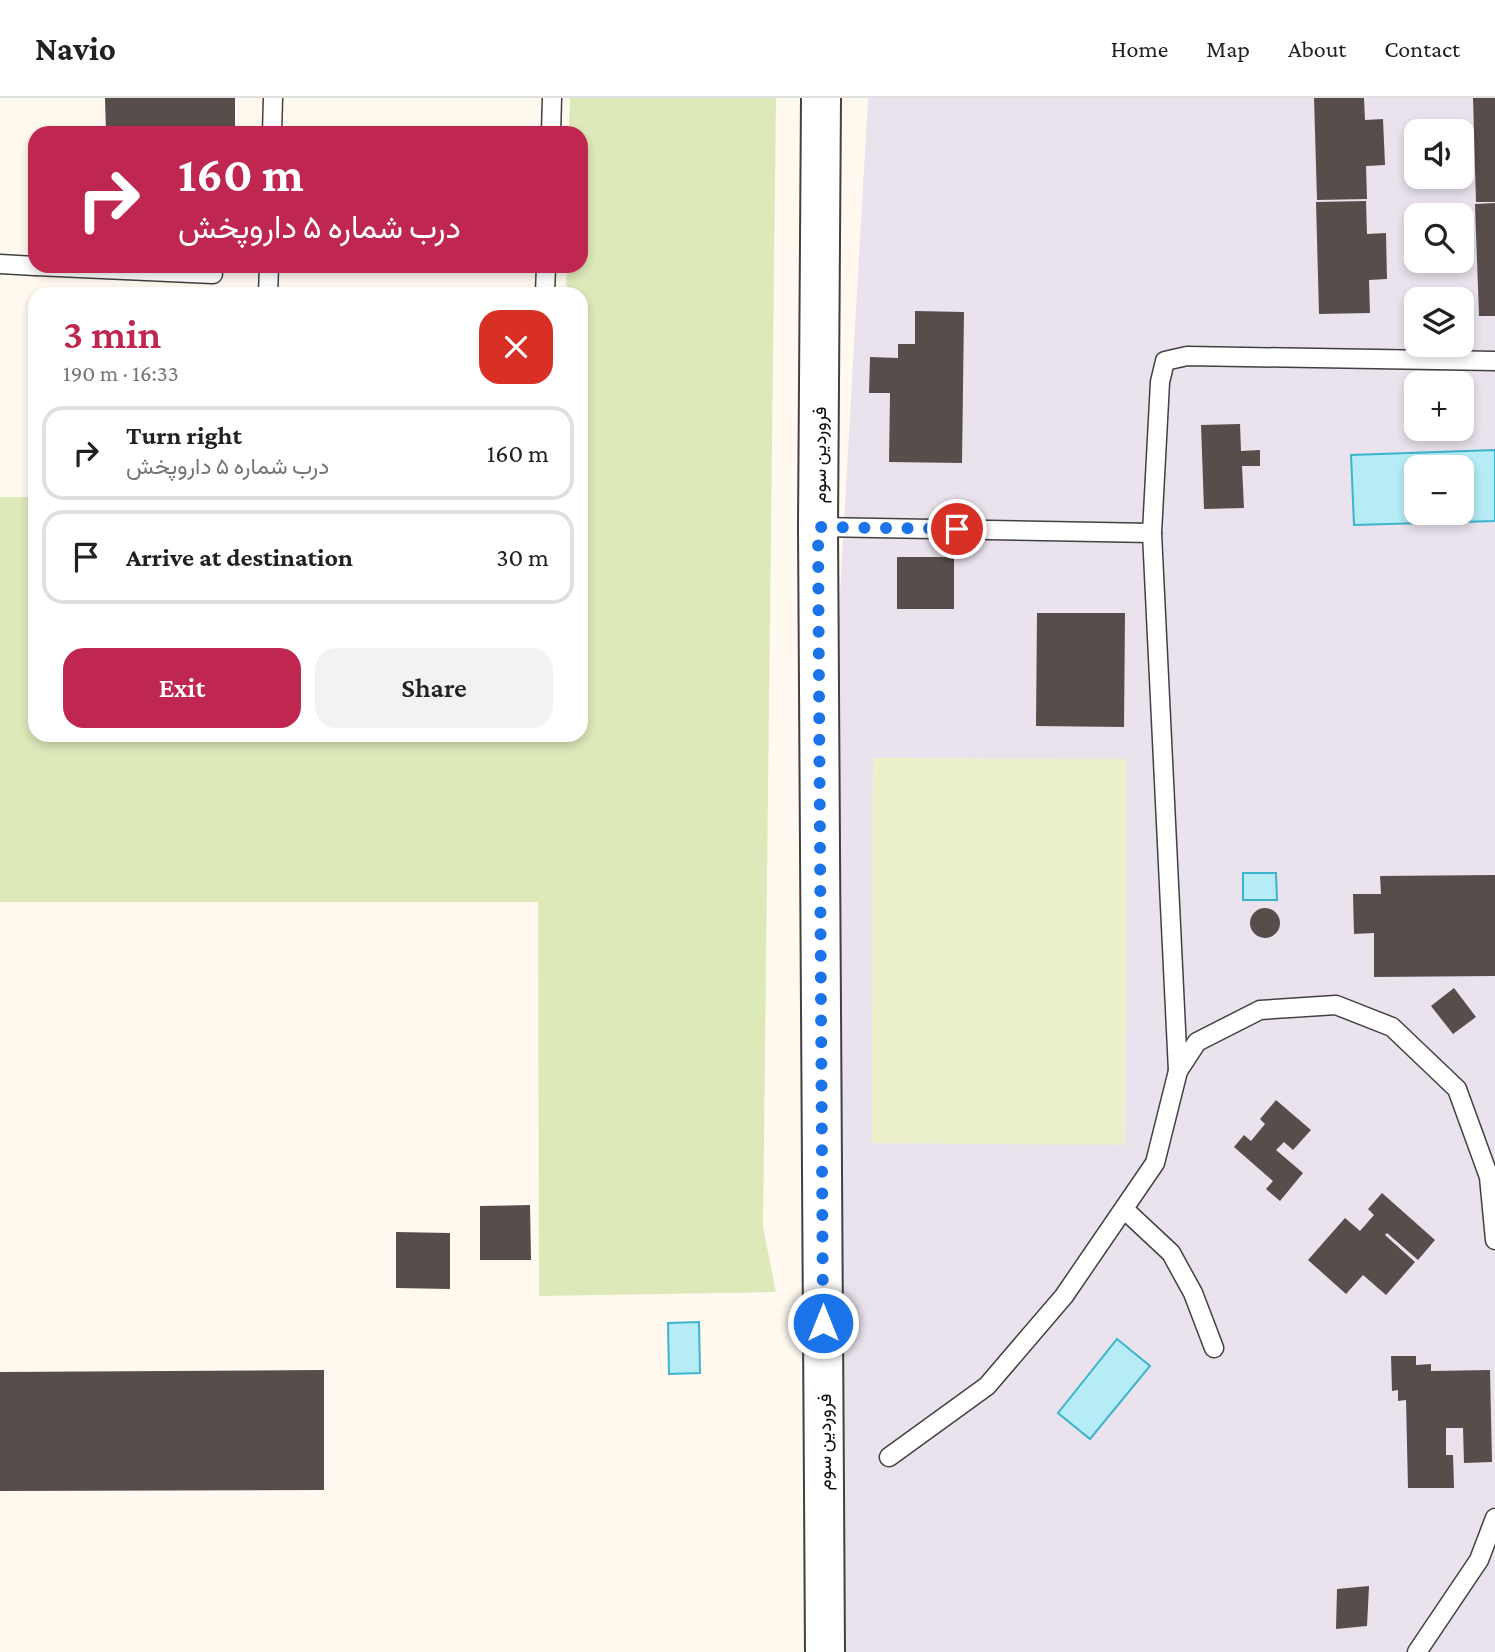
<!DOCTYPE html>
<html lang="en">
<head>
<meta charset="utf-8">
<style>
	body { margin:0; font-family:"Crimson Pro",Vazirmatn,serif; background:#f2f2f2; color:#202124; height:100vh; display:flex; flex-direction:column; font-size:26px; white-space:nowrap }
	* { box-sizing:border-box; margin:0 }
	p { font-size:23px; color:#757577 }
	.icon { flex:none; width:38px; height:38px; fill:none; stroke:currentColor; stroke-width:2; stroke-linecap:round; stroke-linejoin:round }
	.map { position:relative; flex:1; overflow:hidden }
	.side { position:absolute; left:28px; top:189px; width:560px; height:455px; display:flex; flex-direction:column; background:#fff; border-radius:21px; box-shadow:0 4px 10px #0003 }
	.side>* { flex:none }
	.banner { position:absolute; left:28px; top:28px; width:560px; height:147px; border-radius:21px; box-shadow:0 4px 10px #0003; background:#bf2650; color:#fff; overflow:hidden }
	.tools { position:absolute; left:1404px; top:21px; display:grid; gap:14px }
	.tools a { display:grid; place-items:center; width:70px; height:70px; border-radius:14px; background:#fff; box-shadow:0 4px 10px #0003; font-size:35px }
	.pin { position:absolute; display:grid; place-items:center; width:60px; height:60px; color:#fff; margin:-30px; border:4px solid #fff; border-radius:50%; box-shadow:0 2px 7px #0007 }
	.me { position:absolute; width:77px; margin:-38px; rotate:0deg; stroke-linejoin:round; filter:drop-shadow(0 0 5px #0008) }
	.turn { display:flex; align-items:center; gap:24px; height:147px; padding:0 35px; font-size:32px }
	.turn .icon { width:91px; height:91px; stroke-width:2.5 }
	.turn b { display:block; font-size:49px; line-height:60px }
	.round { display:grid; place-items:center; flex:none; width:74px; height:74px; border-radius:21px; background:#f2f2f2 }
	.summary { display:flex; align-items:center; justify-content:space-between; height:119px; padding:0 35px }
	h1 { font-size:42px; font-weight:600; line-height:52px; color:#bf2650 }
	.cta { display:flex; gap:14px; margin-top:auto; padding:14px 35px }
	.cta a { flex:1; height:80px; border-radius:21px; background:#bf2650; color:#fff; font-size:28px; font-weight:600; line-height:80px; text-align:center }
	.cta a+a { background:#f2f2f2; color:#202124 }
	ul { padding:0; list-style:none }
	li { display:flex; align-items:center; gap:21px; height:94px; margin:0 14px 10px; padding:0 21px; border:4px solid #e0e0e0; border-radius:21px }
	li div { flex:1 }
	li b { display:block; font-size:26px }
	li em { font-style:normal }
	header { display:flex; align-items:center; gap:42px; box-sizing:border-box; height:98px; padding:0 35px; background:#fff; border-bottom:2px solid #e0e0e0 }
	header strong { font-size:33px }
	nav { display:flex; gap:38px; margin-inline-start:auto; font-size:24px }
	.map>svg:first-child { display:block }
</style>
</head>
<body>
<header>
<strong>Navio</strong>
<nav><a>Home</a><a>Map</a><a>About</a><a>Contact</a></nav>
</header>
<div class="map">
<svg width="1495" height="1554" viewBox="0 0 1495 1554">
	<rect width="100%" height="100%" fill="#fff9f0"/>
	<!-- industrial -->
	<path fill="#eae3ed" fill-rule="evenodd" d="M868 0H1495V1554H843L831 653ZM1416 33H1461V79H1416ZM1416 117H1461V163H1416ZM1416 201H1461V247H1416ZM1416 285H1461V331H1416ZM1416 369H1461V415H1416Z"/>
	<!-- green -->
	<polygon fill="#dde9b9" points="570,0 776,0 763,1129 776,1194 539,1198 538,804 0,804 0,399 35,399 35,637 581,637 581,196 566,196 567,168 581,168 581,35 569,35"/>
	<!-- pitch -->
	<polygon fill="#ecf1cb" points="873,660 1126,661 1125,1047 872,1045"/>
	<!-- water -->
	<g fill="#b5ecf6" stroke="#3cb4cd" stroke-width="2" fill-rule="evenodd">
		<path d="M1495 352V423L1354 427 1351 357ZM1416 369H1461V415H1416Z"/>
		<polygon points="1243,775 1276,775 1277,802 1243,802"/>
		<polygon points="699,1224 700,1275 669,1276 668,1225"/>
		<polygon points="1117,1241 1150,1268 1090,1341 1058,1315"/>
	</g>
	<!-- building -->
	<g fill="#574d4b">
		<polygon points="105,0 235,0 235,35 106,35"/>
		<polygon points="1314,0 1364,0 1365,22 1383,21 1385,67 1366,68 1367,101 1317,102"/>
		<polygon points="1473,0 1495,0 1495,104 1476,104"/>
		<polygon points="1366,103 1367,136 1386,135 1387,181 1369,182 1370,215 1319,216 1316,104"/>
		<polygon points="1495,105 1495,218 1479,218 1475,106"/>
		<polygon points="915,213 964,214 962,365 889,364 890,295 869,295 870,259 898,260 898,246 915,246"/>
		<polygon points="1240,326 1241,353 1260,352 1260,368 1242,368 1244,410 1204,411 1201,327"/>
		<rect x="897" y="459" width="57" height="52"/>
		<polygon points="1037,515 1125,515 1124,629 1036,628"/>
		<polygon points="1495,777 1495,878 1374,879 1374,835 1354,836 1353,796 1381,796 1380,778"/>
		<circle cx="1265" cy="825" r="15"/>
		<polygon points="1454,890 1476,919 1453,936 1431,908"/>
		<polygon points="1276,1002 1311,1032 1293,1052 1284,1044 1276,1052 1303,1075 1280,1103 1266,1091 1273,1083 1234,1049 1244,1037 1251,1043 1265,1026 1260,1021"/>
		<polygon points="1382,1095 1435,1142 1418,1162 1387,1135 1385,1137 1415,1164 1386,1197 1363,1177 1346,1196 1308,1162 1345,1120 1360,1133 1374,1117 1368,1111"/>
		<polygon points="530,1107 531,1162 480,1162 480,1108"/>
		<polygon points="396,1134 450,1135 450,1191 396,1190"/>
		<polygon points="1391,1258 1416,1258 1416,1267 1431,1266 1431,1273 1490,1272 1492,1364 1464,1365 1463,1330 1446,1330 1446,1357 1453,1357 1454,1390 1408,1390 1406,1302 1398,1303 1398,1292 1392,1293"/>
		<polygon points="324,1272 324,1392 0,1393 0,1274"/>
		<polygon points="1369,1488 1367,1528 1336,1531 1337,1491"/>
	</g>
	<g fill="none" stroke-linecap="round" stroke-linejoin="round">
		<!-- service casing -->
		<g stroke="#414141" stroke-width="21">
			<g id="service">
				<polyline points="272,35 273,0"/>
				<polyline points="551,35 552,0"/>
				<polyline points="0,166 35,168"/>
				<polyline points="36,168 213,176"/>
				<polyline points="268,196 269,168"/>
				<polyline points="545,196 546,168"/>
				<polyline points="818,429 1152,435"/>
				<polyline points="1178,973 1152,435 1160,284 1165,263 1187,258 1495,263"/>
				<polyline points="1125,1112 1171,1155 1193,1195 1214,1250"/>
				<polyline points="889,1359 987,1288 1064,1198 1155,1065 1178,973 1197,944 1260,912 1336,907 1392,929 1457,991 1489,1079 1495,1142"/>
				<polyline points="1417,1554 1479,1462 1495,1420"/>
			</g>
		</g>
		<!-- tertiary casing -->
		<g stroke="#414141" stroke-width="42">
			<polyline id="tertiary" points="821,0 818,429 825,1554"/>
		</g>
		<!-- service -->
		<use href="#service" stroke="#fff" stroke-width="18"/>
		<!-- tertiary -->
		<use href="#tertiary" stroke="#fff" stroke-width="38"/>
	</g>
	<g fill="none" stroke-linecap="round" stroke-linejoin="round">
		<!-- route -->
		<polyline stroke="#1a73e8" stroke-width="12" stroke-dasharray="0 21.6" points="823,1225 818,429 957,431"/>
	</g>
	<g text-anchor="middle" dominant-baseline="central" stroke-width="7" stroke-linejoin="round" paint-order="stroke">
		<!-- street labels -->
		<g font-size="19" fill="#0e0e0e" stroke="#fff">
			<text transform="translate(819 357) rotate(-90)">فروردین سوم</text>
			<text transform="translate(824 1344) rotate(-90)">فروردین سوم</text>
		</g>
	</g>
</svg>
<div class="tools">
<a><svg class="icon" aria-label="sound" viewBox="0 0 24 24"><path d="M4 9h4l5-4v14l-5-4H4zM17 9q2 3 0 6"/></svg></a>
<a><svg class="icon" aria-label="search" viewBox="0 0 24 24"><circle cx="10" cy="10" r="6"/><path d="M15 15l6 6"/></svg></a>
<a><svg class="icon" aria-label="layers" viewBox="0 0 24 24"><path d="M12 4l9 5-9 5-9-5zM3 14l9 5 9-5"/></svg></a>
<a>+</a>
<a>−</a>
</div>
<div class="pin" style="left:957px;top:431px;background:#d93025"><svg class="icon" aria-label="arrive" viewBox="0 0 24 24"><path d="M6 21V4h12l-3 4 3 4H6"/></svg></div>
<svg class="me" style="left:823px;top:1225px" viewBox="-20 -20 40 40"><circle r="17" fill="#1a73e8" stroke="#fff" stroke-width="3"/><path d="M0-11L8 9 0 5-8 9z" fill="#fff"/></svg>
<div class="banner">
<div class="turn"><svg class="icon" aria-label="right" viewBox="0 0 24 24"><path d="M7 20v-9h11M14 6l5 5-5 5"/></svg><div><b>160 m</b>درب شماره ۵ داروپخش</div></div>
</div>
<section class="side">
<div class="summary"><div><h1>3 min</h1><p>190 m · 16:33</p></div><a class="round" style="background:#d93025;color:#fff"><svg class="icon" aria-label="close" viewBox="0 0 24 24"><path d="M6 6l12 12M18 6L6 18"/></svg></a></div>
<ul>
<li><svg class="icon" aria-label="right" viewBox="0 0 24 24"><path d="M7 20v-9h11M14 6l5 5-5 5"/></svg><div><b>Turn right</b><p>درب شماره ۵ داروپخش</p></div><em>160 m</em></li>
<li><svg class="icon" aria-label="arrive" viewBox="0 0 24 24"><path d="M6 21V4h12l-3 4 3 4H6"/></svg><div><b>Arrive at destination</b></div><em>30 m</em></li>
</ul>
<div class="cta"><a>Exit</a><a>Share</a></div>
</section>
</div>
</body>
</html>
